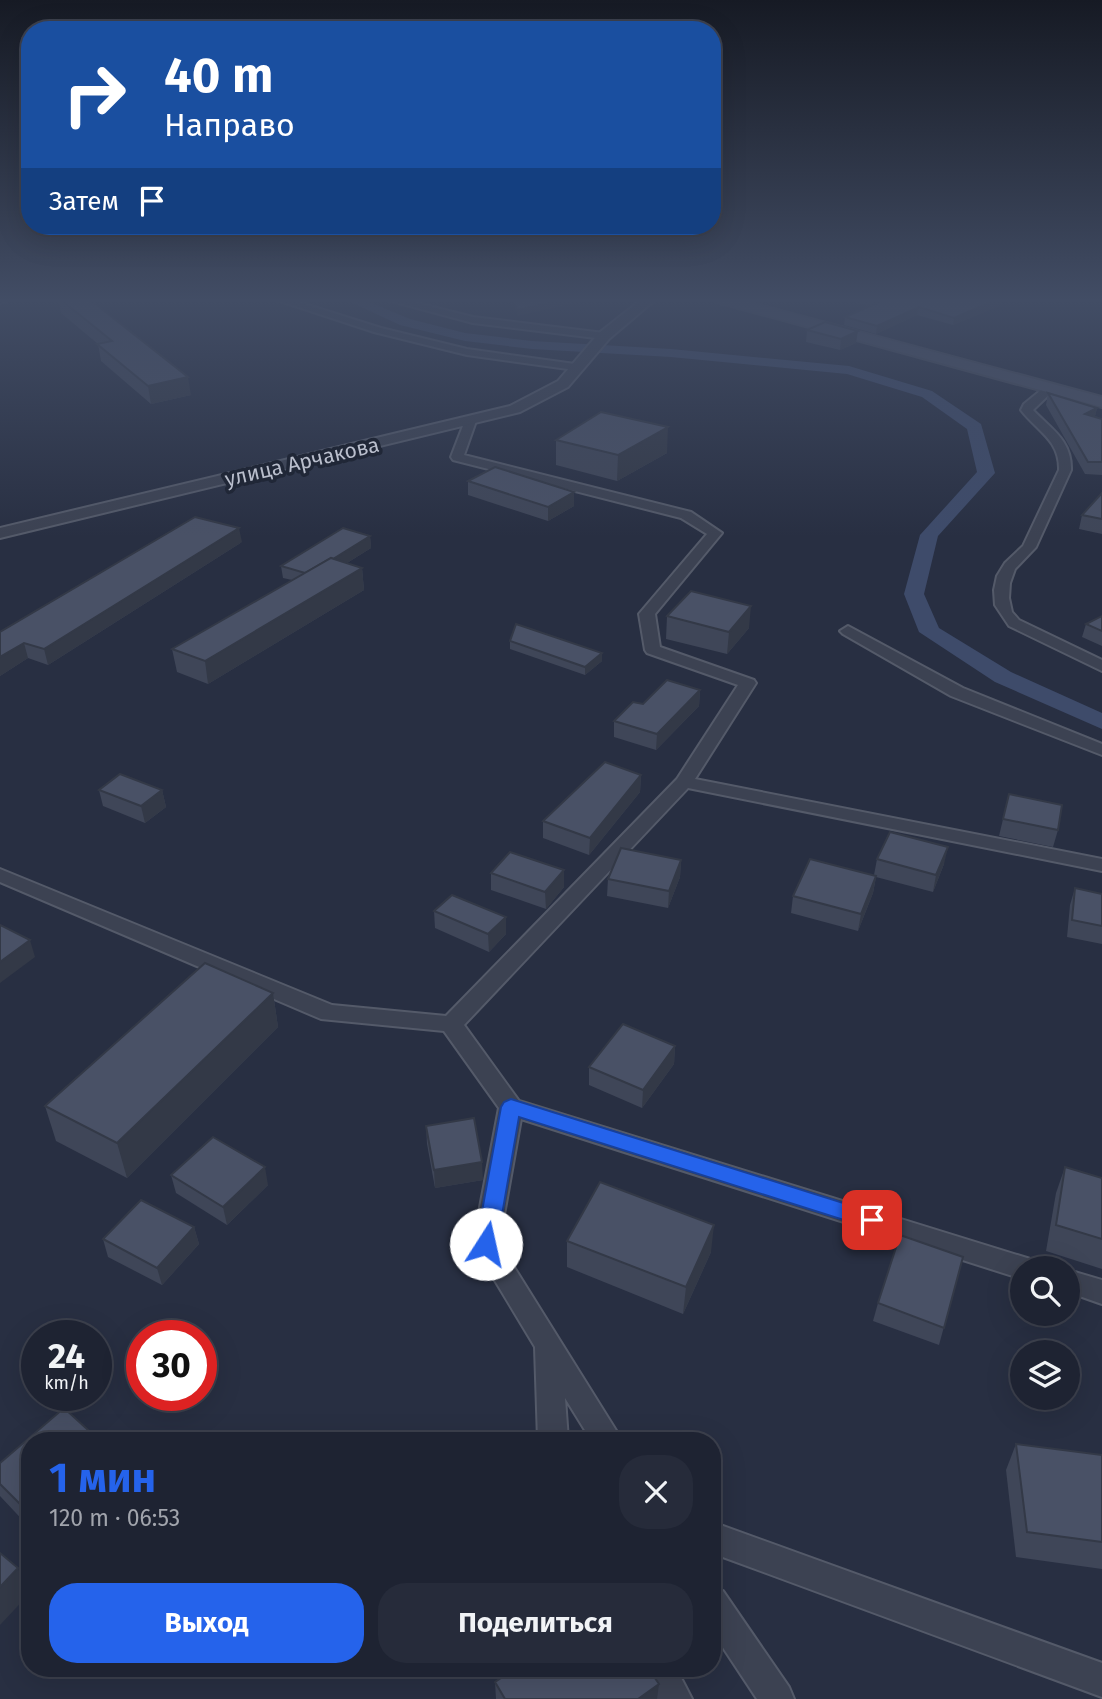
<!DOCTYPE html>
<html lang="ru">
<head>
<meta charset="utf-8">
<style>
	body { margin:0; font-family:"Fira Sans",sans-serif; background:#262b3a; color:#f1f3f6; height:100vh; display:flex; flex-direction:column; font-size:26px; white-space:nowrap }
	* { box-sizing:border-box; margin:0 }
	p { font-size:23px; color:#a1a4ac }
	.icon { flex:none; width:38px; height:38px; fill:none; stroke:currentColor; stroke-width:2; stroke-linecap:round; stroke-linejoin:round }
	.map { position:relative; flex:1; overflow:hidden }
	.sheet { position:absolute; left:21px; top:1432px; width:700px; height:245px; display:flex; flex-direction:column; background:#1e2332; border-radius:28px; box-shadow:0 7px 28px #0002,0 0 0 2px #3c404d }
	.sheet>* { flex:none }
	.top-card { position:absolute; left:21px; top:21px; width:700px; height:214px; border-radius:28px; box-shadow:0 7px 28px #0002,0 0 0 2px #3c404d; background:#1a4fa0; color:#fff; overflow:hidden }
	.controls { position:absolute; left:1010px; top:1256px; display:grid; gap:14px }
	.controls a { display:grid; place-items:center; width:70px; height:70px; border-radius:50%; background:#1e2332; box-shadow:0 7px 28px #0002,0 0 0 2px #3c404d; font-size:35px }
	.speed { position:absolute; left:21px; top:1320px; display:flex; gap:14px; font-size:35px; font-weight:700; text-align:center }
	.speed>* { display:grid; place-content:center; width:91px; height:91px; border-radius:50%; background:#1e2332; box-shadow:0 7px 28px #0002,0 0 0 2px #3c404d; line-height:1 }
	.speed small { font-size:18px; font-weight:400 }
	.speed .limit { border:10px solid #d22; background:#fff; color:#111 }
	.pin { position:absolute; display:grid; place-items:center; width:60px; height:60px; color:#fff; margin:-30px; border-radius:14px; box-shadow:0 4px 10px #0006 }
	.me { position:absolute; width:77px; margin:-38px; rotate:10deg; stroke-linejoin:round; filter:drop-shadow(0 0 5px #0008) }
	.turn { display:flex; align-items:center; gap:24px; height:147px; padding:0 28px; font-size:32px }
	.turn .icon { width:91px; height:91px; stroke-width:2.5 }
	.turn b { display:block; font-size:49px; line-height:60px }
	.then { display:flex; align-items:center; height:66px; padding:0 28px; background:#0003; gap:14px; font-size:26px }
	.round { display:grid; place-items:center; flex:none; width:74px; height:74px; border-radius:28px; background:#262b3a }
	.head { display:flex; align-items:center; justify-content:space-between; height:119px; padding:0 28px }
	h1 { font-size:42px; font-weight:700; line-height:52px; color:#2563eb }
	.action { display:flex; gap:14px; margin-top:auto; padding:14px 28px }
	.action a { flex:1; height:80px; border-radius:28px; background:#2563eb; color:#fff; font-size:28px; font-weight:700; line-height:80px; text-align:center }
	.action a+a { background:#262b3a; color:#f1f3f6 }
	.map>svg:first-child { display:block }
</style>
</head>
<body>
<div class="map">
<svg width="1102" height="1699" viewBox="0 0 1102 1699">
	<rect width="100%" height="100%" fill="#282f42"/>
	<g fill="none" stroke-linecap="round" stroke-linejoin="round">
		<!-- canal -->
		<polygon fill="#3e4b6a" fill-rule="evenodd" points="344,299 362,299 410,319 465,333 532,341 671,349 849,366 932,391 981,424 995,473 938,536 924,594 939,628 1011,672 1102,713 1102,729 995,682 919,632 904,594 920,535 977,472 967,429 922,397 847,374 671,357 532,349 465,341 400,325"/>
		<!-- minor casing -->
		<g stroke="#545a69" stroke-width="4">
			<g id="minor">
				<polygon points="0,299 12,299 0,303"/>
				<polygon points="274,299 289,299 381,328 467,349 575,364 580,367 575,370 467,355 374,332"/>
				<polygon points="384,299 401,299 473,317 604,333 609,336 604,339 473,323"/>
				<path d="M1046 386 1056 388 1033 410C1051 429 1072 440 1071 470L1036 547 1015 569 1010 583 1009 598 1012 612 1019 620 1102 660V671L1009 626 995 605 994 590 997 576 1005 563 1023 546 1059 470C1060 440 1037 431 1021 410L1024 404Z"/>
				<polygon points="466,418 476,421 464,455 691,512 722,533 655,614 660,647 754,680 756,683 695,779 1102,859 1102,871 688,788 464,1025 519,1101 1027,1258 1036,1261 1040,1269 1022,1269 1022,1279 521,1119 499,1243 622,1440 591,1440 565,1398 568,1440 538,1440 535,1347 473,1244 499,1108 444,1031 321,1019 0,882 0,869 332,1005 446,1016 677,779 738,685 647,653 645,650 639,614 707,534 681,518 453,460 451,457"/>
				<polygon points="848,626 963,688 1102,744 1102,755 951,696 843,634 840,631"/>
				<polygon points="1068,1270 1102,1280 1102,1304 1068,1292"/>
				<polygon points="712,1522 1102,1663 1102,1697 712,1553"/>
				<polygon points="712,1586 723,1591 789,1687 794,1699 757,1699 712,1631"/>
				<polygon points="640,1668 676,1668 692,1699 656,1699"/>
			</g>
		</g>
		<!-- tertiary casing -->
		<g stroke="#545a69" stroke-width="4">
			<polygon id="tertiary" points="642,299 656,299 609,339 568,387 520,412 0,538 0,528 510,406 558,381 599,333"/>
		</g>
		<!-- secondary casing -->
		<g stroke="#454b5b" stroke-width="4">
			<polygon id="secondary" points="715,299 737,299 1102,397 1102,407 717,302"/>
		</g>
		<!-- minor -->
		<use href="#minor" fill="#3c4252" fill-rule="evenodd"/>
		<!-- tertiary -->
		<use href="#tertiary" fill="#3c4252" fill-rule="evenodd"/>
		<!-- secondary -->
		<use href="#secondary" fill="#4a5165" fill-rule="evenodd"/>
	</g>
	<!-- wall -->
	<g fill="#3f4658">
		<polygon points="58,299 89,299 191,395 151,404 101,361 98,344 61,313"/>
		<polygon points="839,299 1001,299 999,306 953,325 917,315 876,334 844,325 845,317 870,306"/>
		<polygon points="807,330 856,343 840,350 806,342"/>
		<polygon points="1048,393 1097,408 1095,416 1102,419 1102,475 1085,474 1046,405"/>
		<polygon points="556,440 667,453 617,481 556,465"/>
		<polygon points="468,481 574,506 548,521 468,495"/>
		<polygon points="1102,493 1102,534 1079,529 1082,515"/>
		<polygon points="370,536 371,548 347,563 362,568 364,590 208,684 177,672 172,649 292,580 283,578 281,566"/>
		<polygon points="242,542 48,665 28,658 0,676 0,632"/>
		<polygon points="667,616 749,628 727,654 666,639"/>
		<polygon points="1102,616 1102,646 1082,637 1086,624"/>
		<polygon points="510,641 602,661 585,675 510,649"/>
		<polygon points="700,690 699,706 656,750 614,737 614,721 643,704"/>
		<polygon points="641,775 640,792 589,855 543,838 543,821"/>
		<polygon points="99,790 162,790 166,807 145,823 103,806"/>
		<polygon points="1009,794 1058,830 1053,847 999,836"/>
		<polygon points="877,859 944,864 933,892 876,877 873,893 858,931 791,913 793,896 874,875"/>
		<polygon points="681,860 680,877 668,908 607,896 608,879"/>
		<polygon points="491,873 564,887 546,909 491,890"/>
		<polygon points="1075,888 1102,894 1102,944 1067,937 1070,905"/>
		<polygon points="434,911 506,917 506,934 489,952 435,928"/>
		<polygon points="273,993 278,1027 127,1178 56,1141 45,1106"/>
		<polygon points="675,1046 674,1064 642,1108 589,1085 589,1067"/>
		<polygon points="426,1126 483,1180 435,1188 427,1144"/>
		<polygon points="1065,1167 1102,1178 1102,1269 1046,1251 1056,1193"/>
		<polygon points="171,1175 268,1185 227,1225 176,1193"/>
		<polygon points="194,1227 199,1244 162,1285 108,1257 103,1239"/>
		<polygon points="567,1241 711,1252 683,1314 567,1267"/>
		<polygon points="963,1257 939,1345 873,1321 878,1303"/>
		<polygon points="30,1440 30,1528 0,1496 0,1463"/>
		<polygon points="1016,1444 1102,1455 1102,1569 1016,1557 1006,1470"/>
		<polygon points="495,1682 657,1699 496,1699"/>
	</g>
	<!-- shaded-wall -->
	<g fill="#333947">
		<polygon points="568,299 594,299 517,316 517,310"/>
		<polygon points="998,299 1001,299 999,306 953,325 954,318"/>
		<polygon points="919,307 917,315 876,334 877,326"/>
		<polygon points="858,331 856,343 840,350 841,339"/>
		<polygon points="188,377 191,395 151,404 148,386"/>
		<polygon points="1097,408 1094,420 1085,414"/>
		<polygon points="668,427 667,453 617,481 618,455"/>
		<polygon points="574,492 574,506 548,521 548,507"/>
		<polygon points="239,528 242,542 48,665 44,649"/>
		<polygon points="370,536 371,548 310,586 309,574"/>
		<polygon points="362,568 364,590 208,684 205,661"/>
		<polygon points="751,606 749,628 727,654 729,632"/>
		<polygon points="24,643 28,658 0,676 0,657"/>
		<polygon points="602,653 602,661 585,675 585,667"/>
		<polygon points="700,690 699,706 656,750 657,734"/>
		<polygon points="641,775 640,792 589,855 590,838"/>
		<polygon points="162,790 166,807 145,823 141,806"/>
		<polygon points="948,847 944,864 933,892 936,875"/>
		<polygon points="681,860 680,877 668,908 669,891"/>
		<polygon points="564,870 564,887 546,909 545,892"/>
		<polygon points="876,876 873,893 858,931 861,914"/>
		<polygon points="506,917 506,934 489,952 488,934"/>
		<polygon points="30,940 35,957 0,983 0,962"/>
		<polygon points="273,993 278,1027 127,1178 117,1143"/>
		<polygon points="675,1046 674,1064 642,1108 643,1090"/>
		<polygon points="482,1162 483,1180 435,1188 434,1170"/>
		<polygon points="265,1167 268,1185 227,1225 223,1207"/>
		<polygon points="714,1225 711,1252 683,1314 686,1287"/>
		<polygon points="194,1227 199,1244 162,1285 157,1268"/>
		<polygon points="18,1568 30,1593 0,1625 0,1587"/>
		<polygon points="659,1684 657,1699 638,1699"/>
	</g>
	<!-- building -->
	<g fill="#495166" stroke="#333947" stroke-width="2">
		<polygon points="60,299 89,299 188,377 148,386 97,344 112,341"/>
		<polygon points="513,299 568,299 517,310"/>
		<polygon points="872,299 998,299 954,318 919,307 877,326 845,317 882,301"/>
		<polygon points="825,322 858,331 841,339 807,330"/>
		<polygon points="1048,393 1097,408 1085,414 1102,419 1102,462 1088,462"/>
		<polygon points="601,412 668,427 618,455 556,440"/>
		<polygon points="495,467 574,492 548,507 468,481"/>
		<polygon points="1102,493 1102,519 1082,515"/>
		<polygon points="195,517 239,528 44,649 24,643 0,657 0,632"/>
		<polygon points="343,528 370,536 333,559 331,558 305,573 281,566"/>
		<polygon points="331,558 362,568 205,661 172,649"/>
		<polygon points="691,591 751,606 729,632 667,616"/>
		<polygon points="1102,616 1102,631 1086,624"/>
		<polygon points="516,624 602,653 585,667 510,641"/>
		<polygon points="667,680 700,690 657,734 614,721 633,702 643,704"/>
		<polygon points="605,762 641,775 590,838 543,821"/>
		<polygon points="120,774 162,790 141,806 99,790"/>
		<polygon points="1009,794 1062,805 1058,830 1003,819"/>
		<polygon points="890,832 948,847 936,875 877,859"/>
		<polygon points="621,848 681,860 669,891 608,879"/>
		<polygon points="510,852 564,870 545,892 491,873"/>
		<polygon points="810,859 876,876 861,914 793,896"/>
		<polygon points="1075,888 1102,894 1102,926 1072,920"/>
		<polygon points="452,895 506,917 488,934 434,911"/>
		<polygon points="0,925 30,940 0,962"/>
		<polygon points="205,963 273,993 117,1143 45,1106"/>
		<polygon points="623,1024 675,1046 643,1090 589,1067"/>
		<polygon points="474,1118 482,1162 434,1170 426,1126"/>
		<polygon points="213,1137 265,1167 223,1207 171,1175"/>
		<polygon points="1065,1167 1102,1178 1102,1239 1056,1225"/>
		<polygon points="600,1182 714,1225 686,1287 567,1241"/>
		<polygon points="141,1200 194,1227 157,1268 103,1239"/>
		<polygon points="900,1235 963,1257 944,1328 878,1303"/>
		<polygon points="64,1408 99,1440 30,1440 30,1514 0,1484 0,1463"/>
		<polygon points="1016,1444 1102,1455 1102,1542 1027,1532"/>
		<polygon points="0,1553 18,1568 0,1587"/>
		<polygon points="516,1668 648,1668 659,1684 638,1699 505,1699 495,1682"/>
	</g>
	<!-- sky -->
	<linearGradient id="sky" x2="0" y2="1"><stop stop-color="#161a24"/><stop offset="0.56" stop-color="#424d65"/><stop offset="1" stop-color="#424d65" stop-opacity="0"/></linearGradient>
	<rect width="1102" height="537" fill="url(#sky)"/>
	<!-- route -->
	<polygon fill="#2563eb" stroke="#184099" stroke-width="2" points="511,1099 872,1212 880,1214 883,1220 880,1226 872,1229 519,1117 497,1244 494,1251 486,1253 479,1251 476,1244 501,1107 504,1102"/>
	<g text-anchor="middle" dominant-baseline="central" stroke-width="7" stroke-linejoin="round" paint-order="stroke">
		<!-- far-street labels -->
		<g font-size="21" fill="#b9becc" stroke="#202737">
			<text transform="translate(302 462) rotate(-13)">улица Арчакова</text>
		</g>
	</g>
</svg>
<div class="controls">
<a><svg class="icon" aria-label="search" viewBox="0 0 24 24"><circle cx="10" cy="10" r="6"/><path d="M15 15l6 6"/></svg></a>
<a><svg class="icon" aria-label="layers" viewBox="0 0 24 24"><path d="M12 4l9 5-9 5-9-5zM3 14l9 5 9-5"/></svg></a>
</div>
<div class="speed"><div>24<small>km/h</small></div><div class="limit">30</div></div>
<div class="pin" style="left:872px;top:1220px;background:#d93025"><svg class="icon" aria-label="arrive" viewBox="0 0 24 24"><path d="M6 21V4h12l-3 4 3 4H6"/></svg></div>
<svg class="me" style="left:486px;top:1244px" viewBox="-20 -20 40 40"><circle r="19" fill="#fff"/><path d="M0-13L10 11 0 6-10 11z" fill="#2563eb"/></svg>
<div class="top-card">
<div class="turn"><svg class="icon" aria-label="right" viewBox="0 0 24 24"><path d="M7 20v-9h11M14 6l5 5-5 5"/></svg><div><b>40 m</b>Направо</div></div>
<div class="then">Затем<svg class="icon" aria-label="arrive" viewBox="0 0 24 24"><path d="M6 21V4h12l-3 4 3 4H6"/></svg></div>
</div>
<section class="sheet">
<div class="head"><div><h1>1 мин</h1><p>120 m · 06:53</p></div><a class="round"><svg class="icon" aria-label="close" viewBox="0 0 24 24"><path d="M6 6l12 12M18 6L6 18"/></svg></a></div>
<div class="action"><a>Выход</a><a>Поделиться</a></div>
</section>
</div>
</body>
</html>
